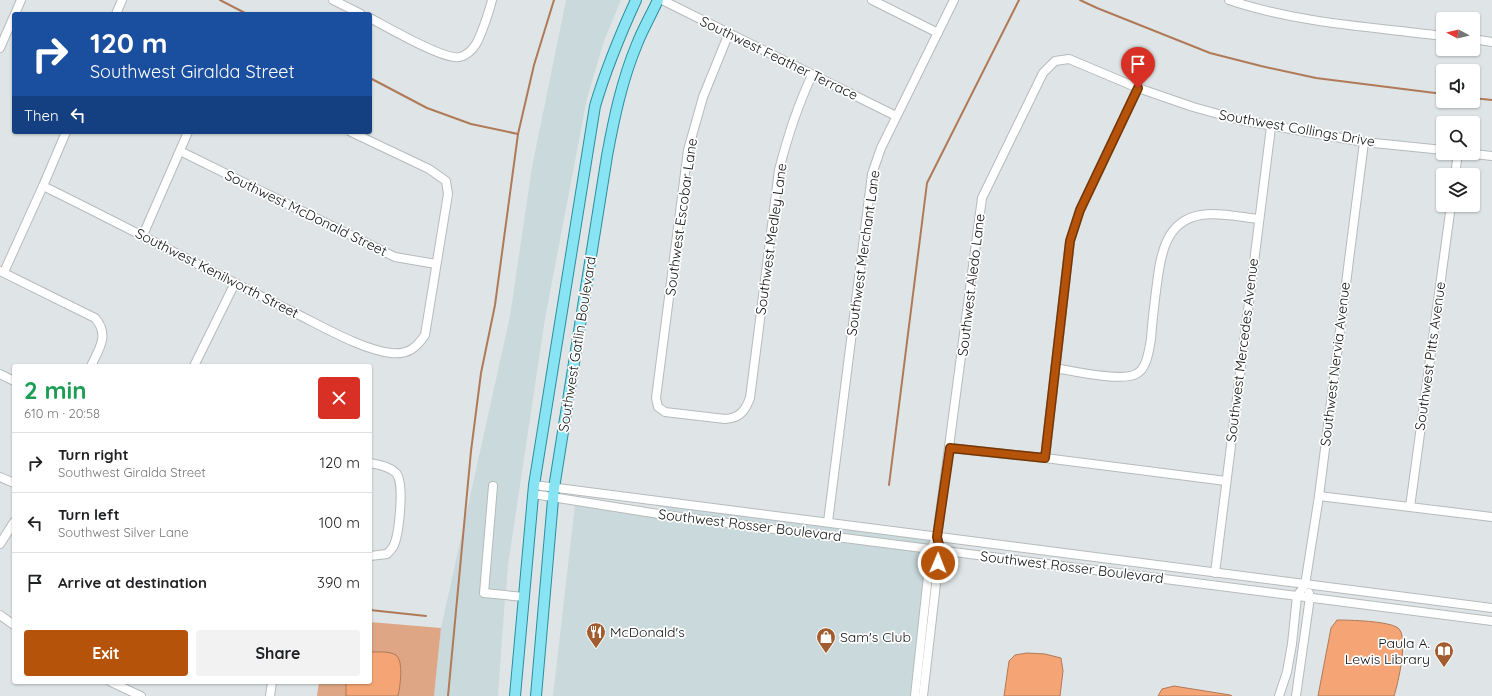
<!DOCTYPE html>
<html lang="en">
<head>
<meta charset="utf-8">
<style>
	body { margin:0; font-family:Quicksand,sans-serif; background:#f2f2f2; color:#202124; height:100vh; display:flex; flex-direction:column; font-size:15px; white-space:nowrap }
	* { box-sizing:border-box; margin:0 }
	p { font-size:13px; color:#757577 }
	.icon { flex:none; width:22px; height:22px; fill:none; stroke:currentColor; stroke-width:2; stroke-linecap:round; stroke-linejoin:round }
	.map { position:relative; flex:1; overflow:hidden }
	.panel { position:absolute; left:12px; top:364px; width:360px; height:320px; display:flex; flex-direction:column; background:#fff; border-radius:4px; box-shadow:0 1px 3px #0004 }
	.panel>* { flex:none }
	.banner { position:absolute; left:12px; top:12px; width:360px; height:122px; border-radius:4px; box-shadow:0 1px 3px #0004; background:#1a4fa0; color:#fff; overflow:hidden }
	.needle { width:26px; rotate:277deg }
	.buttons { position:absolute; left:1436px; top:12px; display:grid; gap:8px }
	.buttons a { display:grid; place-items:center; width:44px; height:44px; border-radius:4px; background:#fff; box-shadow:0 1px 3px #0004; font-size:20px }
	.pin { position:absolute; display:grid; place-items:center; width:34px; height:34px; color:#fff; margin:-41px -17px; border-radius:50% 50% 50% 0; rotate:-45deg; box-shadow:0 0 4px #0007 }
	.pin .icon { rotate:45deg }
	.me { position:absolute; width:44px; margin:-22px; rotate:1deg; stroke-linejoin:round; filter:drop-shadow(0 0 3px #0008) }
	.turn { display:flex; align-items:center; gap:14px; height:84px; padding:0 12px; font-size:18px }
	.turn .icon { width:52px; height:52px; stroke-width:2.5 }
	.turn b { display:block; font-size:28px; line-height:34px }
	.then { display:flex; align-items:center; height:38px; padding:0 12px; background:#0003; gap:8px; font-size:15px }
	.round { display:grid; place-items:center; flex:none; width:42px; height:42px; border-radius:4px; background:#f2f2f2 }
	.head { display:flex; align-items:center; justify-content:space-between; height:68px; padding:0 12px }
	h1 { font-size:24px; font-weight:700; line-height:30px; color:#1e9e55 }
	.action { display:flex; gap:8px; margin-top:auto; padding:8px 12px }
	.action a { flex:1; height:46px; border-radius:4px; background:#b45309; color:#fff; font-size:16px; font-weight:700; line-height:46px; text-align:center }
	.action a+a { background:#f2f2f2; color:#202124 }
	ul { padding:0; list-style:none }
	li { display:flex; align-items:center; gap:12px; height:60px; padding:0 12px; border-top:1px solid #e0e0e0 }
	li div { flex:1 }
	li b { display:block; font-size:15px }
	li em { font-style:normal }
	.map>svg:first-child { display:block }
</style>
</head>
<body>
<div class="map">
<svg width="1492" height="696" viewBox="0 0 1492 696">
	<rect width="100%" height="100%" fill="#dfe5e6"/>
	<!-- built -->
	<g fill="#cad9dc">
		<polygon points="566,0 621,0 604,41 587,98 545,319 508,565 506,592 488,590 497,484 489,483 480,592 483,596 505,598 498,696 434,696 441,628 510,316 532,167"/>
		<polygon points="575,504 927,551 912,696 553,696"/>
		<polygon points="660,505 931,539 929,545 659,510"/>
	</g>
	<!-- green -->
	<g fill="#dea685">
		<polygon points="370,622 441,628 434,696 398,696 401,668 387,653 370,652"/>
		<polygon points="319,682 346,682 346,696 317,696"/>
	</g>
	<!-- water -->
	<g fill="#f5a575" stroke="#b07957">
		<path d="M1337 620C1349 620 1389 621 1398 628 1409 636 1398 684 1394 696H1318L1331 628Z"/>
		<path d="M370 652C378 652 389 651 396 655 404 661 400 687 398 696H346V682H370Z"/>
		<polygon points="1027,653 1045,654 1061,658 1063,671 1060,696 1004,696 1009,661 1015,655"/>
		<polygon points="1174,686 1230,695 1232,696 1158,696 1162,689"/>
	</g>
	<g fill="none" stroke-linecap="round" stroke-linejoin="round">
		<!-- stream -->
		<g stroke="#b07957" stroke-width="2">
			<polyline points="220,0 247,14"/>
			<polyline points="1080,0 1097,8 1210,53 1261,66 1316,78 1443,94"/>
			<polyline points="370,78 427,108 471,124 518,134"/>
			<polyline points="1473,98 1492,100"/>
			<polyline points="889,485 927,183 1019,0"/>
			<polyline points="370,610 426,616"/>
			<polyline points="448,696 471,451 481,373 495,305 518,134 534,65 554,0"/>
		</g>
		<!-- minor casing -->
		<g stroke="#b5bbbc" stroke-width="10">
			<g id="minor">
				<polyline points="333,0 361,14"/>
				<polyline points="662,0 896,116"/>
				<polyline points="872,0 938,33"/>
				<path d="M1229 0C1296 23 1373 27 1443 36"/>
				<polyline points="15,14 21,0"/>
				<polyline points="116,14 122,0"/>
				<path d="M370 18C387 27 445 61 460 57 467 55 473 49 476 44 481 36 490 9 492 0"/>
				<path d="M729 33 703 97 688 150 656 398 658 407 665 412 725 419C740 418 745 411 750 398L779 170C788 135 797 107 812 75"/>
				<polyline points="1473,39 1492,42"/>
				<polyline points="0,48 14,16"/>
				<polyline points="180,151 395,257 436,264"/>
				<polyline points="1465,153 1492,156"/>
				<polyline points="1455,175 1458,153"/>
				<path d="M43 186C127 227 209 271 293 312 320 325 362 350 391 353 408 355 416 348 425 335L448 194 446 181 429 169 351 132"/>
				<polyline points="143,235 188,132"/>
				<path d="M0 271 95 318C110 335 99 349 91 366"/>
				<polyline points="4,272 43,186 66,132"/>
				<polyline points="194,366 235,283"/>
				<path d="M1055 368C1073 371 1122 382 1136 374 1147 369 1149 350 1151 339 1152 323 1154 307 1156 291 1160 260 1163 221 1201 215 1220 212 1240 217 1259 219"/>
				<polyline points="0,374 14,381"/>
				<polyline points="950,448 1045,458 1226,481"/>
				<polyline points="1045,458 1070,241 1080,210 1138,88"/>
				<path d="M370 463C379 465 389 466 396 473 405 483 399 536 393 547 391 550 389 552 387 554L370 556"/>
				<polyline points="0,477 14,483"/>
				<polyline points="534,485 1492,608"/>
				<polyline points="493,486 484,593 524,597"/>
				<polyline points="533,494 665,515 1492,621"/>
				<polyline points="1319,496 1492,517"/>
				<polyline points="1410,507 1451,205"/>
				<polyline points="828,522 872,174 881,148 954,0"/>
				<polyline points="0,544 14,522"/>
				<polyline points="1215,573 1271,127"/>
				<polyline points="0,615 14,625"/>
				<polyline points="111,682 141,696"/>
				<polyline points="270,696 272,682"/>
				<polyline points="915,696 931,548 937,537 982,198 1043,73 1055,61 1069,59 1138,88 1193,107 1240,120 1364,142 1443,150"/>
				<polyline points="923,696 940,549 939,545"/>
				<polyline points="1279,696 1287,672 1292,644 1297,596 1305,585 1319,496 1364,142"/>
				<polyline points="1296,696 1310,597 1309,593"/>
			</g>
		</g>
		<!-- major casing -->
		<g stroke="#2a8f9e" stroke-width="12">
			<g id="major">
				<path d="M515 696 534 485 595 106C606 69 620 35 636 0"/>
				<path d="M536 696 554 488 607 156C614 118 622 80 637 44 643 29 651 15 658 0"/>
			</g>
		</g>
		<!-- minor -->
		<use href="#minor" stroke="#fff" stroke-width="8"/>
		<!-- major -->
		<use href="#major" stroke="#88e4f2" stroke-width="10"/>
	</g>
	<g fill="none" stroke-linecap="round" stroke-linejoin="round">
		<!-- route casing -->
		<g stroke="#753606" stroke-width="10">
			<polyline id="route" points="938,563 940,549 937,537 950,448 1045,458 1070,241 1080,210 1138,88"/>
		</g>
		<!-- route -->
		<use href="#route" stroke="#b45309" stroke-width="7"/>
	</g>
	<!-- icons -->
	<defs>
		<g id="restaurant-pin" transform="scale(1)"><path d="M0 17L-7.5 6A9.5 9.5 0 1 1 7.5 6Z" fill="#a15c2f" stroke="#fff"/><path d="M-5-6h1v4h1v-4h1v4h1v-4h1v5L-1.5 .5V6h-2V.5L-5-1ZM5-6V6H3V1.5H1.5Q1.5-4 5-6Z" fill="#fff"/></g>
		<g id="shop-pin" transform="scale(1)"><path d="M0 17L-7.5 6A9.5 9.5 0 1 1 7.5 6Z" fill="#a15c2f" stroke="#fff"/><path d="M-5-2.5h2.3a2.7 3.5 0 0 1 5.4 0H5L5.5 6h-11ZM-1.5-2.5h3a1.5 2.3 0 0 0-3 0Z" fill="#fff"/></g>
		<g id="library-pin" transform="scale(1)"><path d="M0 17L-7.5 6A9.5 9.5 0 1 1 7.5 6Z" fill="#a15c2f" stroke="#fff"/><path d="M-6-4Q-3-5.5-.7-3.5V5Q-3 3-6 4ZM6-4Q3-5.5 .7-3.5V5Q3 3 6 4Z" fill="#fff"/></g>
	</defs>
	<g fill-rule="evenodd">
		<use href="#restaurant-pin" x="596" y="632"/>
		<use href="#shop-pin" x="826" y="637"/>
		<use href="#library-pin" x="1444" y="651"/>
	</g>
	<g text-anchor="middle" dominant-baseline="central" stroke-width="3.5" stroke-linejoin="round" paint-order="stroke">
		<!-- street labels -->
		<g font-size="14" fill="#101212" stroke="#fff">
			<text transform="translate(779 58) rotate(26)">Southwest Feather Terrace</text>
			<text transform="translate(1297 128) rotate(10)">Southwest Collings Drive</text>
			<text transform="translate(306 213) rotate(26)">Southwest McDonald Street</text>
			<text transform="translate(681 217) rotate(-82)">Southwest Escobar Lane</text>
			<text transform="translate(771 239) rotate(-82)">Southwest Medley Lane</text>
			<text transform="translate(863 253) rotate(-82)">Southwest Merchant Lane</text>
			<text transform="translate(217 273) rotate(27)">Southwest Kenilworth Street</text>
			<text transform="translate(971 285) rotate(-83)">Southwest Aledo Lane</text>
			<text transform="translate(577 344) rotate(-81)">Southwest Gatlin Boulevard</text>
			<text transform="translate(1242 350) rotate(-83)">Southwest Mercedes Avenue</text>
			<text transform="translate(1430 356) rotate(-82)">Southwest Pitts Avenue</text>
			<text transform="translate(1335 364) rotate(-83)">Southwest Nervia Avenue</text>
			<text transform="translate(750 525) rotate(7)">Southwest Rosser Boulevard</text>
			<text transform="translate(1072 567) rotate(7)">Southwest Rosser Boulevard</text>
		</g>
		<!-- poi labels -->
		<g font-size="14" fill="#101212" stroke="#fff" text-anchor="start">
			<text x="610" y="632">McDonald's</text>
			<text x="840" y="637">Sam's Club</text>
			<text x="1430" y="643" text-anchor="end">Paula A.<tspan x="1430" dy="16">Lewis Library</tspan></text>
		</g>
	</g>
</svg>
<div class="buttons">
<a><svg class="needle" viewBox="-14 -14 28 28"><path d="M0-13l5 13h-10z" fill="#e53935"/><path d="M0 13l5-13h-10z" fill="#757577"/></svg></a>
<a><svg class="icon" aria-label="sound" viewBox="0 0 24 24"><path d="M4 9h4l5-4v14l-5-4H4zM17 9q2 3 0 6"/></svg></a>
<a><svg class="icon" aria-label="search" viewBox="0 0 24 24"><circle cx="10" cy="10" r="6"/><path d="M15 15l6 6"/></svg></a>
<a><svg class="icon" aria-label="layers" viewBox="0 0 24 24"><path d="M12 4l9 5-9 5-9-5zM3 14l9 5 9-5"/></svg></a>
</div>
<div class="pin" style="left:1138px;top:88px;background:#d93025"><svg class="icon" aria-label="arrive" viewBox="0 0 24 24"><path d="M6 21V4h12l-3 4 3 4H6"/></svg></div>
<svg class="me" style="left:938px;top:563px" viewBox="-20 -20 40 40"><circle r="17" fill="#b45309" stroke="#fff" stroke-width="3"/><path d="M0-11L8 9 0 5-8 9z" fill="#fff"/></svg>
<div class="banner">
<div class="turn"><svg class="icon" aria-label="right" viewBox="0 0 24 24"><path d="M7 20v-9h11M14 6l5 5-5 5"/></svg><div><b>120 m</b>Southwest Giralda Street</div></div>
<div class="then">Then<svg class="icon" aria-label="left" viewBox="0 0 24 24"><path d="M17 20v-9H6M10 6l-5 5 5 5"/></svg></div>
</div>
<section class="panel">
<div class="head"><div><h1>2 min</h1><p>610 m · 20:58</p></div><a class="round" style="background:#d93025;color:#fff"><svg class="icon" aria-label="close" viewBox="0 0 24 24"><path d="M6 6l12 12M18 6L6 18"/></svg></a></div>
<ul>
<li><svg class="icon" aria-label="right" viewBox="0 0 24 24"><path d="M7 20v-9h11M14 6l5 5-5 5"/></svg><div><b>Turn right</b><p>Southwest Giralda Street</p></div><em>120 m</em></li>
<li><svg class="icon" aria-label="left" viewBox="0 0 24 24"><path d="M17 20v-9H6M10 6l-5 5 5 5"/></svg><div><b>Turn left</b><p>Southwest Silver Lane</p></div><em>100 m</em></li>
<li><svg class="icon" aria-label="arrive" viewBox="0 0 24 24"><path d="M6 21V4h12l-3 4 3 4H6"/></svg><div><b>Arrive at destination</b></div><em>390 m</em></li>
</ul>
<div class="action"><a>Exit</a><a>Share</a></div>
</section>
</div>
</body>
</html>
